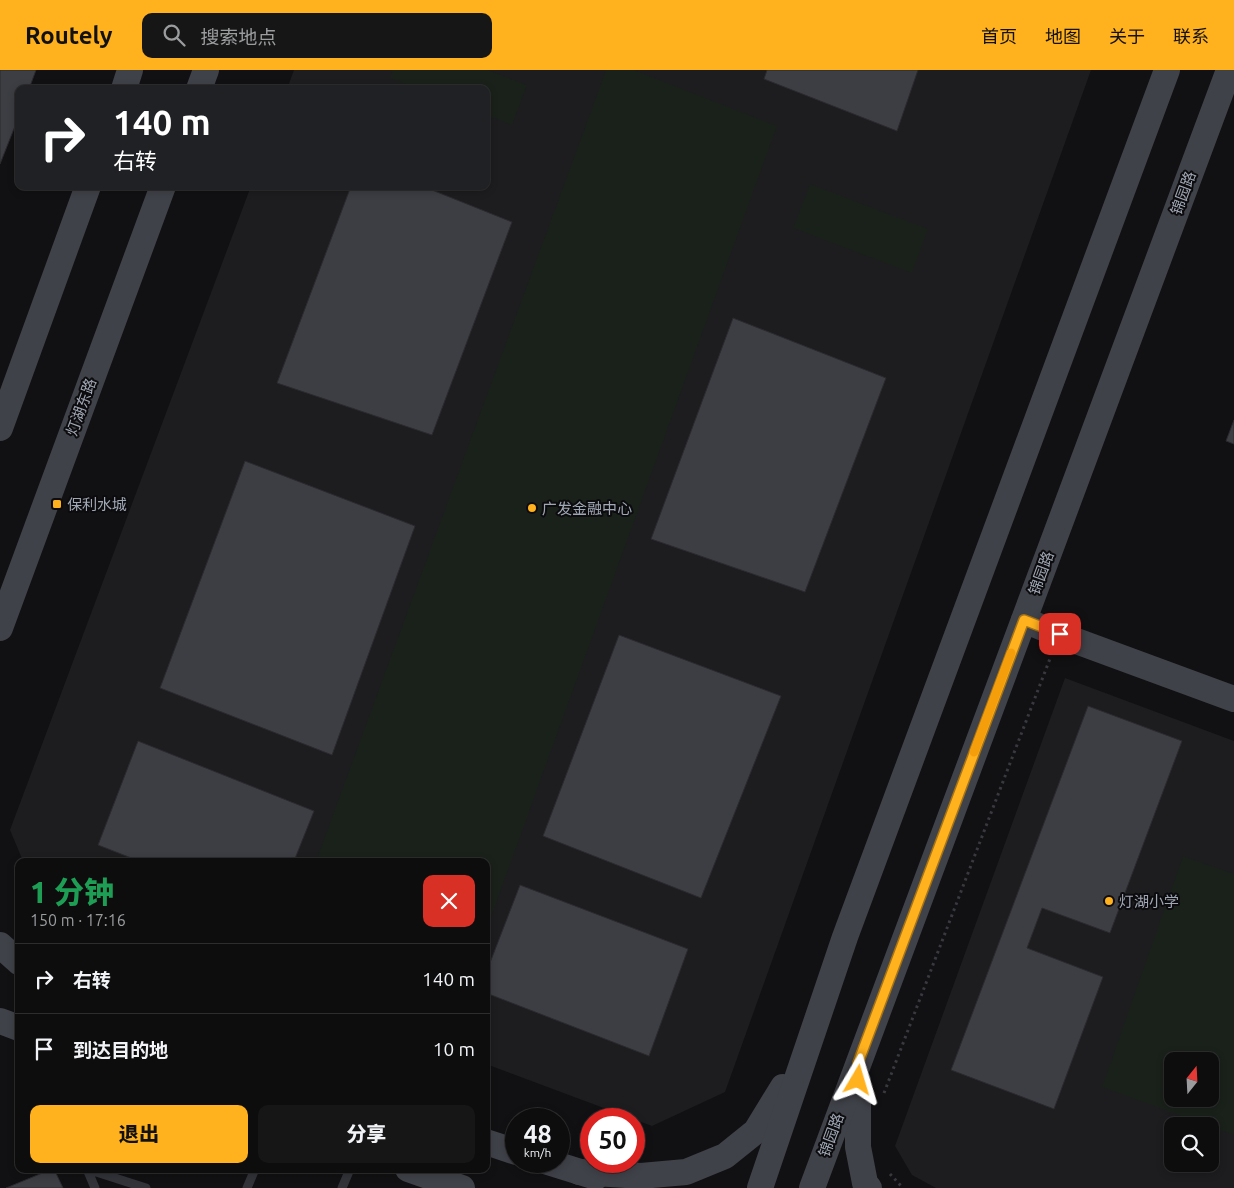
<!DOCTYPE html>
<html lang="zh">
<head>
<meta charset="utf-8">
<style>
	body { margin:0; font-family:Ubuntu,"Noto Sans SC",sans-serif; background:#161617; color:#f1f3f6; height:100vh; display:flex; flex-direction:column; font-size:19px; white-space:nowrap }
	* { box-sizing:border-box; margin:0 }
	p { font-size:16px; color:#9a9c9e }
	.icon { flex:none; width:28px; height:28px; fill:none; stroke:currentColor; stroke-width:2; stroke-linecap:round; stroke-linejoin:round }
	.map { position:relative; flex:1; overflow:hidden }
	.drawer { position:absolute; left:15px; top:788px; width:475px; height:315px; display:flex; flex-direction:column; background:#0d0d0e; border-radius:10px; box-shadow:0 2px 8px #0003,0 0 0 1px #2d2d2e }
	.drawer>* { flex:none }
	.guide { position:absolute; left:15px; top:15px; width:475px; height:105px; border-radius:10px; box-shadow:0 2px 8px #0003,0 0 0 1px #2d2d2e; background:#202124; color:#fff; overflow:hidden }
	.needle { width:32px; rotate:18deg }
	.tools { position:absolute; left:1164px; top:982px; display:grid; gap:10px }
	.tools a { display:grid; place-items:center; width:55px; height:55px; border-radius:10px; background:#0d0d0e; box-shadow:0 2px 8px #0003,0 0 0 1px #2d2d2e; font-size:25px }
	.speed { position:absolute; left:505px; top:1038px; display:flex; gap:10px; font-size:25px; font-weight:700; text-align:center }
	.speed>* { display:grid; place-content:center; width:65px; height:65px; border-radius:50%; background:#0d0d0e; box-shadow:0 2px 8px #0003,0 0 0 1px #2d2d2e; line-height:1 }
	.speed small { font-size:12px; font-weight:400 }
	.speed .limit { border:8px solid #d22; background:#fff; color:#111 }
	.pin { position:absolute; display:grid; place-items:center; width:42px; height:42px; color:#fff; margin:-21px; border-radius:10px; box-shadow:0 2px 8px #0006 }
	.me { position:absolute; width:55px; margin:-28px; rotate:7deg; stroke-linejoin:round; filter:drop-shadow(0 0 4px #0008) }
	.turn { display:flex; align-items:center; gap:18px; height:105px; padding:0 15px; font-size:22px }
	.turn .icon { width:65px; height:65px; stroke-width:2.5 }
	.turn b { display:block; font-size:35px; line-height:42px }
	.round { display:grid; place-items:center; flex:none; width:52px; height:52px; border-radius:10px; background:#161617 }
	.summary { display:flex; align-items:center; justify-content:space-between; height:85px; padding:0 15px }
	h1 { font-size:30px; font-weight:800; line-height:38px; color:#1e9e55 }
	.primary-button { display:flex; gap:10px; margin-top:auto; padding:10px 15px }
	.primary-button a { flex:1; height:58px; border-radius:10px; background:#ffb11e; color:#111; font-size:20px; font-weight:800; line-height:58px; text-align:center }
	.primary-button a+a { background:#161617; color:#f1f3f6 }
	ul { padding:0; list-style:none }
	li { display:flex; align-items:center; gap:15px; height:70px; padding:0 15px; border-top:1px solid #2d2d2e }
	li div { flex:1 }
	li b { display:block; font-size:19px }
	li em { font-style:normal }
	header { display:flex; align-items:center; gap:30px; box-sizing:border-box; height:70px; padding:0 25px; background:#ffb11e; color:#111 }
	header strong { font-size:24px }
	nav { display:flex; gap:28px; margin-inline-start:auto; font-size:18px }
	.search { width:350px; height:45px; background:#161617; display:flex; align-items:center; gap:12px; box-sizing:border-box; padding:0 18px; border-radius:10px; color:#9a9c9e; font-size:19px }
	.map>svg:first-child { display:block }
</style>
</head>
<body>
<header>
<strong>Routely</strong>
<div class="search"><svg class="icon" aria-label="search" viewBox="0 0 24 24"><circle cx="10" cy="10" r="6"/><path d="M15 15l6 6"/></svg>搜索地点</div>
<nav><a>首页</a><a>地图</a><a>关于</a><a>联系</a></nav>
</header>
<div class="map">
<svg width="1234" height="1118" viewBox="0 0 1234 1118">
	<rect width="100%" height="100%" fill="#111113"/>
	<!-- built -->
	<g fill="#1d1d20" fill-rule="evenodd">
		<polygon points="294,0 1091,0 725,1022 652,1056 486,994 486,791 23,791 10,760 251,116 486,116 486,19 287,19"/>
		<path d="M1065 608 1234 671V1118H936L912 1105 895 1076ZM1172 991H1210V1029H1172ZM1172 1056H1210V1094H1172Z"/>
	</g>
	<!-- green -->
	<g fill="#19211a" fill-rule="evenodd">
		<polygon points="393,0 488,0 527,15 512,55 486,45 486,19 418,19 390,8"/>
		<polygon points="606,0 634,0 777,56 486,861 486,791 316,791"/>
		<polygon points="810,114 928,159 912,203 793,158"/>
		<path d="M1183 786 1234 804V1065L1102 1017ZM1172 991H1210V1029H1172Z"/>
	</g>
	<!-- building -->
	<g fill="#3d3e43" stroke="#2b2b2f">
		<polygon points="0,0 36,0 29,19 19,19 19,46 0,94"/>
		<polygon points="767,0 918,0 897,61 764,9"/>
		<polygon points="351,116 422,116 512,152 432,365 277,313"/>
		<polygon points="733,248 886,308 805,522 651,469"/>
		<polygon points="1234,350 1234,374 1226,371"/>
		<polygon points="245,391 415,456 332,685 160,618"/>
		<polygon points="619,565 781,626 701,828 543,766"/>
		<polygon points="1088,636 1182,671 1110,863 1042,838 1027,878 1103,907 1054,1039 951,1000"/>
		<polygon points="138,671 314,741 294,791 139,791 98,775"/>
		<polygon points="520,815 688,879 649,986 486,923 486,903"/>
		<polygon points="52,1099 54,1099 63,1118 6,1118"/>
	</g>
	<g fill="none" stroke-linecap="round" stroke-linejoin="round">
		<!-- path -->
		<g stroke="#383a40" stroke-width="3" stroke-dasharray="2.5 4" stroke-linecap="butt">
			<polyline points="884,1023 1051,586"/>
			<polyline points="890,1104 903,1118"/>
		</g>
		<!-- lane -->
		<g stroke="#323339" stroke-width="9">
			<polyline points="95,1118 87,1099 146,1118"/>
			<polyline points="247,1118 255,1099"/>
			<polyline points="342,1118 350,1099"/>
		</g>
		<!-- secondary -->
		<g stroke="#404249" stroke-width="26">
			<polyline points="124,19 130,0"/>
			<polyline points="199,19 206,0"/>
			<polyline points="0,358 88,116"/>
			<polyline points="1024,550 1060,565 1234,629"/>
			<polyline points="0,558 163,116"/>
			<polyline points="0,875 19,892"/>
			<polyline points="0,951 19,958"/>
			<polyline points="858,1011 858,1077 865,1113 869,1118"/>
			<polyline points="486,1072 516,1082"/>
			<polyline points="545,1091 596,1107"/>
			<polyline points="408,1099 462,1118"/>
			<polyline points="579,1102 641,1106 686,1102 725,1086 756,1061 783,1017"/>
			<polyline points="760,1118 845,867 1167,0"/>
			<polyline points="812,1118 1229,0"/>
		</g>
	</g>
	<g fill="none" stroke-linecap="round" stroke-linejoin="round">
		<!-- route casing -->
		<g stroke="#a67314" stroke-width="12">
			<polyline id="route" points="858,1010 858,993 1024,550 1060,564"/>
		</g>
		<!-- route -->
		<use href="#route" stroke="#ffb11e" stroke-width="9"/>
		<!-- slow -->
		<polyline stroke="#f59e0b" stroke-width="9" points="974,682 1011,583"/>
	</g>
	<!-- markers -->
	<g fill="#ffb11e" stroke="#0c0c0e" stroke-width="2">
		<rect x="52" y="429" width="10" height="10" rx="2.5"/>
		<circle cx="532" cy="438" r="5"/>
		<circle cx="1109" cy="831" r="5"/>
	</g>
	<g text-anchor="middle" dominant-baseline="central" stroke-width="4" stroke-linejoin="round" paint-order="stroke">
		<!-- street labels -->
		<g font-size="15" fill="#a1a8b5" stroke="#0c0c0e">
			<text transform="translate(1183 123) rotate(-70)">锦园路</text>
			<text transform="translate(81 337) rotate(-70)">灯湖东路</text>
			<text transform="translate(1041 503) rotate(-70)">锦园路</text>
			<text transform="translate(831 1065) rotate(-70)">锦园路</text>
		</g>
		<!-- poi labels -->
		<g font-size="15" fill="#a1a8b5" stroke="#0c0c0e" text-anchor="start">
			<text x="67" y="434">保利水城</text>
			<text x="542" y="438">广发金融中心</text>
			<text x="1119" y="831">灯湖小学</text>
		</g>
	</g>
</svg>
<div class="tools">
<a><svg class="needle" viewBox="-14 -14 28 28"><path d="M0-13l5 13h-10z" fill="#e53935"/><path d="M0 13l5-13h-10z" fill="#9a9c9e"/></svg></a>
<a><svg class="icon" aria-label="search" viewBox="0 0 24 24"><circle cx="10" cy="10" r="6"/><path d="M15 15l6 6"/></svg></a>
</div>
<div class="speed"><div>48<small>km/h</small></div><div class="limit">50</div></div>
<div class="pin" style="left:1060px;top:564px;background:#d93025"><svg class="icon" aria-label="arrive" viewBox="0 0 24 24"><path d="M6 21V4h12l-3 4 3 4H6"/></svg></div>
<svg class="me" style="left:858px;top:1010px" viewBox="-20 -20 40 40"><path d="M0-17L14 15 0 8-14 15z" fill="#ffb11e" stroke="#fff" stroke-width="4"/></svg>
<div class="guide">
<div class="turn"><svg class="icon" aria-label="right" viewBox="0 0 24 24"><path d="M7 20v-9h11M14 6l5 5-5 5"/></svg><div><b>140 m</b>右转</div></div>
</div>
<section class="drawer">
<div class="summary"><div><h1>1 分钟</h1><p>150 m · 17:16</p></div><a class="round" style="background:#d93025;color:#fff"><svg class="icon" aria-label="close" viewBox="0 0 24 24"><path d="M6 6l12 12M18 6L6 18"/></svg></a></div>
<ul>
<li><svg class="icon" aria-label="right" viewBox="0 0 24 24"><path d="M7 20v-9h11M14 6l5 5-5 5"/></svg><div><b>右转</b></div><em>140 m</em></li>
<li><svg class="icon" aria-label="arrive" viewBox="0 0 24 24"><path d="M6 21V4h12l-3 4 3 4H6"/></svg><div><b>到达目的地</b></div><em>10 m</em></li>
</ul>
<div class="primary-button"><a>退出</a><a>分享</a></div>
</section>
</div>
</body>
</html>
